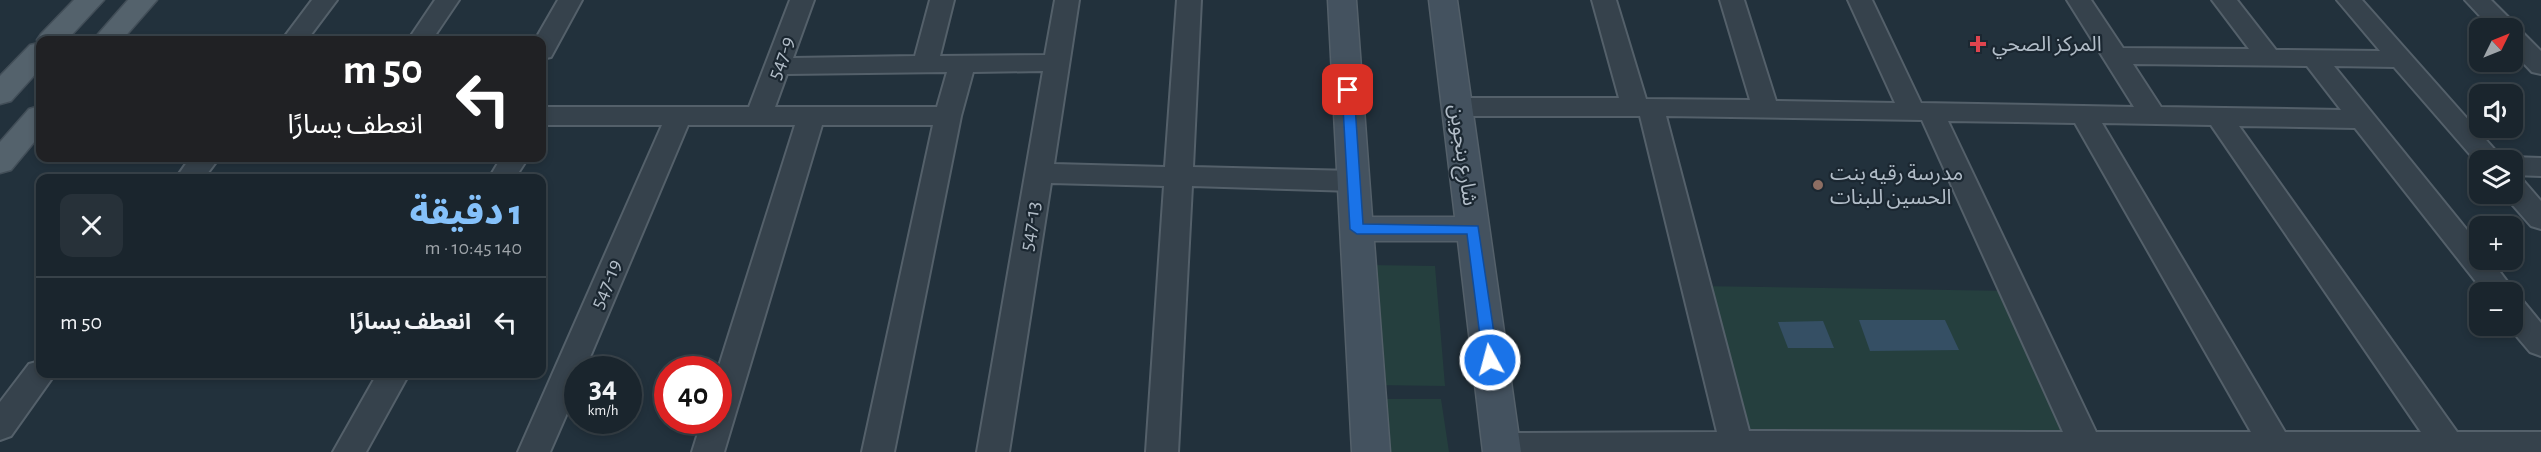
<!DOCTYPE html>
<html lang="ar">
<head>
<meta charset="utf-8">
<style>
	body { margin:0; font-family:"Alegreya Sans","Noto Sans Arabic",sans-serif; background:#273139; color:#f1f3f6; direction:rtl; height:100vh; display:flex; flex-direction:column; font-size:22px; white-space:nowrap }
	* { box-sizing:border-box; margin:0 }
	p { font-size:20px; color:#9fa5aa }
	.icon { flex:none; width:33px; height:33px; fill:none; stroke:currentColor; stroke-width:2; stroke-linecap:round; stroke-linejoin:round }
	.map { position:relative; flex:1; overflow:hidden; direction:ltr }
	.side { position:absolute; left:36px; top:174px; width:510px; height:204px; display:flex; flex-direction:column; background:#1a252d; border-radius:12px; box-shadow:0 3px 9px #0003,0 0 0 2px #384249; direction:rtl }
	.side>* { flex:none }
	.guide { position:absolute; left:36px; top:36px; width:510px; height:126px; border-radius:12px; box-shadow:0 3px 9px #0003,0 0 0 2px #384249; direction:rtl; background:#202124; color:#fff; overflow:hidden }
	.needle { width:39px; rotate:47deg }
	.buttons { position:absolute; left:2469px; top:18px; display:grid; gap:12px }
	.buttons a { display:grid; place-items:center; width:54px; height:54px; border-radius:12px; background:#1a252d; box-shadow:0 3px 9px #0003,0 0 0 2px #384249; font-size:30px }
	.speed { position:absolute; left:564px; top:356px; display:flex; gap:12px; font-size:30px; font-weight:700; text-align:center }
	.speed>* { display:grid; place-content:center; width:78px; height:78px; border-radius:50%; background:#1a252d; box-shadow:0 3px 9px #0003,0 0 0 2px #384249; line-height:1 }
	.speed small { font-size:15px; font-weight:400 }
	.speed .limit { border:9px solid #d22; background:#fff; color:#111 }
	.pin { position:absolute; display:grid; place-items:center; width:51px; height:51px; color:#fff; margin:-26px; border-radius:12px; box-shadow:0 3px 9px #0006 }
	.me { position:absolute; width:66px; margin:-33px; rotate:353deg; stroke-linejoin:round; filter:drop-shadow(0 0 4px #0008) }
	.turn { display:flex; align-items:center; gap:21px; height:126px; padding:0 24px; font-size:27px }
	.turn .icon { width:78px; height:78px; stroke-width:2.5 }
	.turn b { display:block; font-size:42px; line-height:51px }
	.round { display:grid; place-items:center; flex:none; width:63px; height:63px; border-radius:12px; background:#273139 }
	.overview { display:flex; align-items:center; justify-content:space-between; height:102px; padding:0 24px }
	h1 { font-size:36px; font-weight:800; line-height:45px; color:#85c1fa }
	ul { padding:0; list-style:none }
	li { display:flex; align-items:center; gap:18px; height:90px; padding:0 24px; border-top:2px solid #384249 }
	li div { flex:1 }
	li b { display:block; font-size:22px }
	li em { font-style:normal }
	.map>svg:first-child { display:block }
</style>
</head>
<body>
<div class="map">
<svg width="2541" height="452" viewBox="0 0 2541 452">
	<rect width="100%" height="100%" fill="#22313c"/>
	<!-- green -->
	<g fill="#253f3e">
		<polygon points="1368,265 1435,266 1445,386 1374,385"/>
		<polygon points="1697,286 2013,291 2086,446 1736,445"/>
		<polygon points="1376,399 1441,399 1449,452 1381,452"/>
	</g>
	<!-- water -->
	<g fill="#354f64">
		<polygon points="1859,320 1945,320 1959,350 1870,351"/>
		<polygon points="1823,321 1834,348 1788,348 1778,322"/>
	</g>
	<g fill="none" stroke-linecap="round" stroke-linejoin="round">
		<!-- street casing -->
		<g stroke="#54606a" stroke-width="4">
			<g id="street">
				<polygon points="312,0 337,0 307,40 282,40"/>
				<polygon points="435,0 459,0 432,40 408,40"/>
				<polygon points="558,0 582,0 551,57 542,59 542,40 535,40"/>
				<path d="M790 0H814L793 58 915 56 930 0H954L940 56 1045 55 1055 0H1079L1054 164 1165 167 1177 0H1201L1193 167 1354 171 1364 174 1368 181 1364 188 1354 191 1192 186 1178 452H1146L1164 186 1051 183 1009 452H977L1043 71 973 72 961 116 894 452H862L933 125H822L724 452H692L702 420H718V369L795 125H688L585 369H578V388L550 452H518L662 125H542V107H749ZM947 72 937 107H775L787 74Z"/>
				<path d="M1592 0H1616L1646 99 1750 100 1720 0H1744L1776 101 1895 103 1848 0H1872L1921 103 2134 107 2067 0H2091L2123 48 2249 49 2212 0H2237L2276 50 2380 51 2337 0H2362L2503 159 2512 157 2541 158V176L2512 175V160H2480V166L2394 67 2334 66 2480 246V260H2491L2515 292 2512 296V292H2484L2355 128 2239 126 2457 432H2541V452H1488L1486 447 1490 437 1502 433 1717 432 1640 116H1457L1448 113 1444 107 1448 101 1457 98H1619ZM2133 64 2307 66 2341 110 2161 107ZM1666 116 1922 120 2063 432 1749 431ZM1948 121 2075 123 2251 432H2096ZM2102 123 2211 125 2421 432H2285Z"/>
				<polygon points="2465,0 2491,0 2514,23 2516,29 2521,31 2541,51 2541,74 2532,72 2512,51 2512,28 2491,28"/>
				<polygon points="190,158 219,158 204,178 176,178"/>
				<polygon points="501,158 528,158 515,178 489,178"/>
				<polygon points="2512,176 2522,179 2541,201 2541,229 2531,226 2503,194 2512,194"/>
				<polygon points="2512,298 2523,301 2541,323 2541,356 2530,352 2508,326 2512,326"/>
				<polygon points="40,361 40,374 55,374 11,436 0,440 0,402 29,364"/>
				<polygon points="377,374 409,374 366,452 333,452"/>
			</g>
		</g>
		<!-- secondary casing -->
		<g stroke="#54606a" stroke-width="3">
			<polygon id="secondary" points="1328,0 1356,0 1372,217 1455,217 1429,0 1457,0 1521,452 1483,452 1458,241 1374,241 1390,452 1352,452"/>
		</g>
		<!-- primary casing -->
		<g stroke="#424e58" stroke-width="3">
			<g id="primary">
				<polygon points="74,0 104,0 67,40 40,40 40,69 11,101 0,104 0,76 30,45 39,43 37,40 41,34"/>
				<polygon points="128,0 157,0 122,40 93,40"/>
				<polygon points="40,106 40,135 11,170 0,173 0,142 29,109"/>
			</g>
		</g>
		<!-- street -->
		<use href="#street" fill="#36424c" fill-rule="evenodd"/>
		<!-- secondary -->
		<use href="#secondary" fill="#44525f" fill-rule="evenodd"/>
		<!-- primary -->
		<use href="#primary" fill="#54626c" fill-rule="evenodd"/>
	</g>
	<!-- route -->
	<polygon fill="#1a73e8" stroke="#114b97" stroke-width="1.5" points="1348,86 1354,90 1363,224 1478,226 1498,360 1496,364 1485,364 1483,360 1467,234 1357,234 1350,229 1342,90"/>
	<!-- markers -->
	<path fill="#e0444e" stroke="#1b2731" stroke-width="2" d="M1975 35h6v6h6v6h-6v6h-6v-6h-6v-6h6z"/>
	<circle fill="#8d6e63" stroke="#1b2731" stroke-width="2" cx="1818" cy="185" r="6"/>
	<g text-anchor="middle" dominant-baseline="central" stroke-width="4.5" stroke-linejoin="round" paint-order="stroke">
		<!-- poi labels -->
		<g font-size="21" fill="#b2bdc8" stroke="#1b2731" text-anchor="start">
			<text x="1992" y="44">المركز الصحي</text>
			<text x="1830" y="173">مدرسة رقيه بنت<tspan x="1830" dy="24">الحسين للبنات</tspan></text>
		</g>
		<!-- street labels -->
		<g font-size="21" fill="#b2bdc8" stroke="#1b2731">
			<text transform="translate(781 58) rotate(-70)">547-9</text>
			<text transform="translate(1463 155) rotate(82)">شارع بنجوين</text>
			<text transform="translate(1030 226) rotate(-81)">547-13</text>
			<text transform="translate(606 284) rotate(-67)">547-19</text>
		</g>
	</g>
</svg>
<div class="buttons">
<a><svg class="needle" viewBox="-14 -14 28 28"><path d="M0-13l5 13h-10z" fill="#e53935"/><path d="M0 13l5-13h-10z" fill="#9fa5aa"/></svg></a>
<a><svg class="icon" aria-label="sound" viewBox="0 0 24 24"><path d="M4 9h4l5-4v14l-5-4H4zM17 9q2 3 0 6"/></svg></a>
<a><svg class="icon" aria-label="layers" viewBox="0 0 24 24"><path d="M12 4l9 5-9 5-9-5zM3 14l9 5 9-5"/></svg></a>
<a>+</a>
<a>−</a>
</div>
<div class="speed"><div>34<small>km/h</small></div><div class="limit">40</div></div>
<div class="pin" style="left:1348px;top:90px;background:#d93025"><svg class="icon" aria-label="arrive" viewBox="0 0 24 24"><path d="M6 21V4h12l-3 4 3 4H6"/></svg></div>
<svg class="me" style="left:1490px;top:360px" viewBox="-20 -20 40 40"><circle r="17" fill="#1a73e8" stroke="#fff" stroke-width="3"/><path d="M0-11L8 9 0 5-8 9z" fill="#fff"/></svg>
<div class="guide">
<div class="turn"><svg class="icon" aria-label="left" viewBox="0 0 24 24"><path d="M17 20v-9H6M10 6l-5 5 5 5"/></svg><div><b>50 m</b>انعطف يسارًا</div></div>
</div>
<section class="side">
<div class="overview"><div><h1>1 دقيقة</h1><p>140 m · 10:45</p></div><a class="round"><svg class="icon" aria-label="close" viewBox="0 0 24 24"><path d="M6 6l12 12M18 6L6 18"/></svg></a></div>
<ul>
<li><svg class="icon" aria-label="left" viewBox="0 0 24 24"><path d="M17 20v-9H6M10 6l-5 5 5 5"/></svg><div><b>انعطف يسارًا</b></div><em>50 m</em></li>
</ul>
</section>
</div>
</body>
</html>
